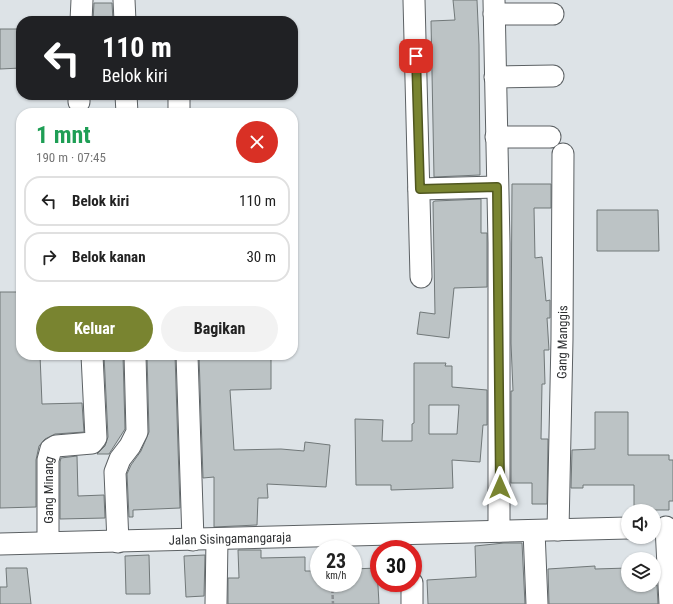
<!DOCTYPE html>
<html lang="id">
<head>
<meta charset="utf-8">
<style>
	body { margin:0; font-family:"Roboto Condensed",sans-serif; background:#f2f2f2; color:#222; height:100vh; display:flex; flex-direction:column; font-size:15px; white-space:nowrap }
	* { box-sizing:border-box; margin:0 }
	p { font-size:13px; color:#767676 }
	.icon { flex:none; width:22px; height:22px; fill:none; stroke:currentColor; stroke-width:2; stroke-linecap:round; stroke-linejoin:round }
	.map { position:relative; flex:1; overflow:hidden }
	.sheet { position:absolute; left:16px; top:108px; width:282px; height:252px; display:flex; flex-direction:column; background:#fff; border-radius:16px; box-shadow:0 1px 3px #0004 }
	.sheet>* { flex:none }
	.hud { position:absolute; left:16px; top:16px; width:282px; height:84px; border-radius:16px; box-shadow:0 1px 3px #0004; background:#202124; color:#fff; overflow:hidden }
	.buttons { position:absolute; left:621px; top:504px; display:grid; gap:8px }
	.buttons a { display:grid; place-items:center; width:40px; height:40px; border-radius:50%; background:#fff; box-shadow:0 1px 3px #0004; font-size:20px }
	.speed { position:absolute; left:310px; top:540px; display:flex; gap:8px; font-size:20px; font-weight:700; text-align:center }
	.speed>* { display:grid; place-content:center; width:52px; height:52px; border-radius:50%; background:#fff; box-shadow:0 1px 3px #0004; line-height:1 }
	.speed small { font-size:10px; font-weight:400 }
	.speed .limit { border:6px solid #d22; background:#fff; color:#111 }
	.pin { position:absolute; display:grid; place-items:center; width:34px; height:34px; color:#fff; margin:-17px; border-radius:8px; box-shadow:0 2px 6px #0006 }
	.me { position:absolute; width:44px; margin:-22px; rotate:0deg; stroke-linejoin:round; filter:drop-shadow(0 0 3px #0008) }
	.turn { display:flex; align-items:center; gap:14px; height:84px; padding:0 20px; font-size:18px }
	.turn .icon { width:52px; height:52px; stroke-width:2.5 }
	.turn b { display:block; font-size:28px; line-height:34px }
	.round { display:grid; place-items:center; flex:none; width:42px; height:42px; border-radius:21px; background:#f2f2f2 }
	.head { display:flex; align-items:center; justify-content:space-between; height:68px; padding:0 20px }
	h1 { font-size:24px; font-weight:700; line-height:30px; color:#1e9e55 }
	.button { display:flex; gap:8px; margin-top:auto; padding:8px 20px }
	.button a { flex:1; height:46px; border-radius:24px; background:#798430; color:#fff; font-size:16px; font-weight:700; line-height:46px; text-align:center }
	.button a+a { background:#f2f2f2; color:#222 }
	ul { padding:0; list-style:none }
	li { display:flex; align-items:center; gap:12px; height:50px; margin:0 8px 6px; padding:0 12px; border:2px solid #e0e0e0; border-radius:16px }
	li div { flex:1 }
	li b { display:block; font-size:15px }
	li em { font-style:normal }
	.map>svg:first-child { display:block }
</style>
</head>
<body>
<div class="map">
<svg width="673" height="604" viewBox="0 0 673 604">
	<rect width="100%" height="100%" fill="#dde3e7"/>
	<!-- building -->
	<g fill="#bcc3c5" stroke="#717879" fill-rule="evenodd">
		<polygon points="453,0 477,0 479,45 480,175 434,177 431,21 455,20"/>
		<polygon points="94,3 112,3 113,21 93,21"/>
		<polygon points="0,29 21,29 21,68 0,69"/>
		<polygon points="512,184 551,184 551,208 534,208 535,258 542,257 546,301 550,300 550,318 547,318 549,350 544,350 545,384 542,384 541,439 548,439 547,504 532,504 532,483 511,483 511,391 513,391 511,343"/>
		<polygon points="481,199 481,233 487,233 487,287 454,288 449,338 417,334 420,312 435,314 433,202 435,201"/>
		<polygon points="597,210 658,210 659,251 597,251"/>
		<polygon points="0,292 21,292 21,355 40,355 42,404 82,403 84,432 55,434 45,439 39,446 36,460 36,507 0,508"/>
		<polygon points="104,355 123,355 125,429 109,454 97,454 105,446 108,437"/>
		<polygon points="147,355 175,355 180,508 133,510 133,517 129,517 127,474 131,465 141,451 149,432"/>
		<polygon points="199,355 271,355 271,389 230,390 234,450 281,449 304,451 305,442 330,445 326,487 267,484 268,498 258,498 257,525 214,527 214,477 203,478"/>
		<path d="M414 363H446L445 366H452V387L487 390V425H483L480 462 452 460 453 488 391 490V485H356L355 419 383 420 382 441H412V424L414 423ZM429 405H459L457 434H429Z"/>
		<polygon points="595,412 628,412 628,455 669,455 669,460 673,460 673,501 669,501 669,510 634,510 634,485 583,485 583,488 571,488 572,450 595,449"/>
		<polygon points="77,456 78,496 104,495 105,518 60,519 60,462 61,458"/>
		<polygon points="504,543 522,543 525,604 428,604 427,580 476,577 475,546"/>
		<polygon points="238,550 261,550 261,558 305,557 305,571 319,571 319,583 353,583 353,569 377,568 379,604 228,604 228,578 239,578"/>
		<polygon points="149,555 150,594 126,594 125,556"/>
		<polygon points="205,555 204,596 186,597 184,556"/>
		<polygon points="595,566 595,569 628,568 628,585 657,585 658,604 549,604 548,569"/>
		<polygon points="6,568 27,568 31,604 0,604 0,587 7,587"/>
	</g>
	<g fill="none" stroke-linecap="round" stroke-linejoin="round">
		<!-- minor casing -->
		<g stroke="#5c6164" stroke-width="23">
			<g id="minor">
				<polyline points="124,0 125,21"/>
				<polyline points="414,0 421,277"/>
				<polyline points="494,0 499,243 499,531"/>
				<polyline points="494,14 553,14"/>
				<polyline points="81,21 82,0"/>
				<polyline points="495,77 553,76"/>
				<polyline points="126,95 127,113"/>
				<polyline points="179,95 179,113"/>
				<polyline points="79,102 79,95"/>
				<polyline points="496,137 550,137"/>
				<polyline points="419,189 497,187"/>
				<polyline points="187,355 193,540"/>
				<polyline points="666,527 670,604"/>
				<path id="s1" d="M558 530 562 339 563 154"/>
				<polyline points="534,531 537,604"/>
				<path id="s2" d="M48 542V460L51 449 56 446 92 443 96 438 92 355"/>
				<polyline points="118,542 115,472 120,459 130,446 137,432 135,355"/>
				<path id="s3" d="M0 544 628 528"/>
				<polyline points="412,583 412,604"/>
				<polyline points="216,604 217,539"/>
			</g>
		</g>
		<!-- path -->
		<polyline stroke="#8a8e91" stroke-width="2.5" stroke-dasharray="4 2" stroke-linecap="butt" points="332,583 333,604"/>
		<!-- minor -->
		<use href="#minor" stroke="#fff" stroke-width="21"/>
	</g>
	<g fill="none" stroke-linecap="round" stroke-linejoin="round">
		<!-- route casing -->
		<g stroke="#4f561f" stroke-width="10">
			<polyline id="route" points="416,56 420,189 497,187 500,487"/>
		</g>
		<!-- route -->
		<use href="#route" stroke="#798430" stroke-width="7"/>
	</g>
	<g text-anchor="middle" dominant-baseline="central" stroke-width="3" stroke-linejoin="round" paint-order="stroke">
		<!-- street labels -->
		<g font-size="13" fill="#2f3133" stroke="#fff">
			<text stroke="none"><textPath href="#s1" startOffset="188">Gang Manggis</textPath></text>
			<text stroke="none"><textPath href="#s2" startOffset="52">Gang Minang</textPath></text>
			<text stroke="none"><textPath href="#s3" startOffset="230">Jalan Sisingamangaraja</textPath></text>
		</g>
	</g>
</svg>
<div class="buttons">
<a><svg class="icon" aria-label="sound" viewBox="0 0 24 24"><path d="M4 9h4l5-4v14l-5-4H4zM17 9q2 3 0 6"/></svg></a>
<a><svg class="icon" aria-label="layers" viewBox="0 0 24 24"><path d="M12 4l9 5-9 5-9-5zM3 14l9 5 9-5"/></svg></a>
</div>
<div class="speed"><div>23<small>km/h</small></div><div class="limit">30</div></div>
<div class="pin" style="left:416px;top:56px;background:#d93025"><svg class="icon" aria-label="arrive" viewBox="0 0 24 24"><path d="M6 21V4h12l-3 4 3 4H6"/></svg></div>
<svg class="me" style="left:500px;top:487px" viewBox="-20 -20 40 40"><path d="M0-17L14 15 0 8-14 15z" fill="#798430" stroke="#fff" stroke-width="4"/></svg>
<div class="hud">
<div class="turn"><svg class="icon" aria-label="left" viewBox="0 0 24 24"><path d="M17 20v-9H6M10 6l-5 5 5 5"/></svg><div><b>110 m</b>Belok kiri</div></div>
</div>
<section class="sheet">
<div class="head"><div><h1>1 mnt</h1><p>190 m · 07:45</p></div><a class="round" style="background:#d93025;color:#fff"><svg class="icon" aria-label="close" viewBox="0 0 24 24"><path d="M6 6l12 12M18 6L6 18"/></svg></a></div>
<ul>
<li><svg class="icon" aria-label="left" viewBox="0 0 24 24"><path d="M17 20v-9H6M10 6l-5 5 5 5"/></svg><div><b>Belok kiri</b></div><em>110 m</em></li>
<li><svg class="icon" aria-label="right" viewBox="0 0 24 24"><path d="M7 20v-9h11M14 6l5 5-5 5"/></svg><div><b>Belok kanan</b></div><em>30 m</em></li>
</ul>
<div class="button"><a>Keluar</a><a>Bagikan</a></div>
</section>
</div>
</body>
</html>
